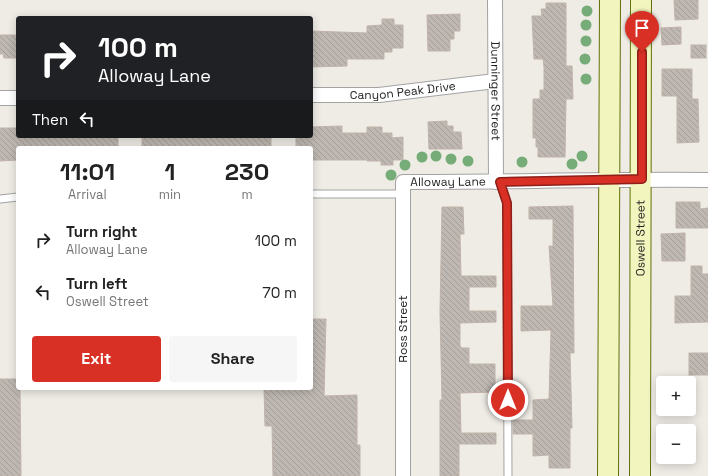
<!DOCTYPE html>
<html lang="en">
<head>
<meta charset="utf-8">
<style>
	body { margin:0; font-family:"Space Grotesk",sans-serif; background:#f6f6f6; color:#222; height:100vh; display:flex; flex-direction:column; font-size:15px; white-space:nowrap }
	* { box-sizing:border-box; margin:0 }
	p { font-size:13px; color:#767676 }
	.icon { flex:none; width:22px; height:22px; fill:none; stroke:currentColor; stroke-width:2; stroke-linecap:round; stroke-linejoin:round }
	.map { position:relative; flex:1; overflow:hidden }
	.panel { position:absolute; left:16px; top:146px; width:297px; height:244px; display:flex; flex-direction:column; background:#fff; border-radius:4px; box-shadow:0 2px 10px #0003 }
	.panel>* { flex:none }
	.guide { position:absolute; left:16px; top:16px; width:297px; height:122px; border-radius:4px; box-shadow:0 2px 10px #0003; background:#202124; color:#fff; overflow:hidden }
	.controls { position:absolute; left:656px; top:376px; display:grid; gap:8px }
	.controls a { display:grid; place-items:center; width:40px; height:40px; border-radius:4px; background:#fff; box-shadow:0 2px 10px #0003; font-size:20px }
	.pin { position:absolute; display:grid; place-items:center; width:34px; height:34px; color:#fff; margin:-41px -17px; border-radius:50% 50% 50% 0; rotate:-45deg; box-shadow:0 0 4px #0007 }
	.pin .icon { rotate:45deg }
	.me { position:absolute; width:44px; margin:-22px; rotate:0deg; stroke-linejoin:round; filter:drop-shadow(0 0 3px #0008) }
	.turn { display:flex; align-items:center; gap:14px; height:84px; padding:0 16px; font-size:18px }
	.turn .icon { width:52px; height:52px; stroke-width:2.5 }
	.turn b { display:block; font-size:28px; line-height:34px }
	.then { display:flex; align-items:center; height:38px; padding:0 16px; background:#0003; gap:8px; font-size:15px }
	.eta { display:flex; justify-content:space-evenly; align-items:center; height:68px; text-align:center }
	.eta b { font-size:24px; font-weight:800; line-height:28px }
	.action { display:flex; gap:8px; margin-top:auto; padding:8px 16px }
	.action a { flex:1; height:46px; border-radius:4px; background:#d93025; color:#fff; font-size:16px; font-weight:800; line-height:46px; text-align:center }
	.action a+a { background:#f6f6f6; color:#222 }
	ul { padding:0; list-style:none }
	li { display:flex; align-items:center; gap:12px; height:52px; padding:0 16px }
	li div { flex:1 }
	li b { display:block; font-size:15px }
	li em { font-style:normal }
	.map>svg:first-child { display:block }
</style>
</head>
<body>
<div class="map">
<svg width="708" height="476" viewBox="0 0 708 476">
	<defs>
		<pattern id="building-back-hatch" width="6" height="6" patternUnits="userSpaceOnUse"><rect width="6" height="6" fill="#bfb8b2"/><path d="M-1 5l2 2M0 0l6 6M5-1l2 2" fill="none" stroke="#a49e99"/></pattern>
	</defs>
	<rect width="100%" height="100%" fill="#efece6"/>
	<!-- building -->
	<g fill="url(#building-back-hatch)" stroke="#c0b3a9">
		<polygon points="674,0 698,0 698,19 675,20"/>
		<polygon points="546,3 566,3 566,66 572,66 573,99 566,99 565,157 538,157 538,147 536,147 536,138 533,138 533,99 540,99 540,90 544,90 544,67 543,59 534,59 532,16 542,16 541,9 546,9"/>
		<polygon points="460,14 460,31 454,31 454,39 450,39 450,51 428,51 427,15"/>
		<polygon points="382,19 394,19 394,25 403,25 403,48 392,48 392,52 384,52 384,59 347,59 347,66 311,67 311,31 367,33 367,26 382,25"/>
		<polygon points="681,27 681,44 662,45 661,28"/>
		<polygon points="0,35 18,35 18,58 4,58 3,54 0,54"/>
		<rect x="691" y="45" width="15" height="13"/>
		<polygon points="662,69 692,69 692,99 698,99 699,142 677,143 677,96 662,96"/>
		<polygon points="447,121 447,126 453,126 453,132 461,132 462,149 429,149 428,122"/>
		<polygon points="342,126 342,133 367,133 367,127 382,127 382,133 392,133 392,138 403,137 403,160 393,160 393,165 381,165 381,161 367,161 367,160 311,160 311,148 296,148 296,136 311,136 311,127"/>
		<polygon points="0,128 18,128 18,136 45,136 45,137 118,136 118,148 18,148 18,160 0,161"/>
		<rect x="142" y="136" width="129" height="12"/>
		<polygon points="676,202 700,202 700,209 708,208 708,228 676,228"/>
		<polygon points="573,206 574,353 570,353 572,428 570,428 570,468 549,468 549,455 533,456 533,434 513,434 513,420 533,420 533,400 549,399 551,330 521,331 521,306 553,306 549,246 553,246 553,219 529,219 529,207"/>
		<polygon points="442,207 463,207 464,234 460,234 461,276 496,276 496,287 469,287 469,311 496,311 496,322 460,323 460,346 462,348 469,348 469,364 495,364 495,392 460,393 461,433 496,433 496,444 459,444 459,476 440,476 440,400 442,400 440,312"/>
		<polygon points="685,233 685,261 662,261 661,234"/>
		<polygon points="691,266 702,266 702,274 708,274 708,322 675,323 675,296 691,296"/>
		<polygon points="311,319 326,319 324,396 357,395 357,445 360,445 360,476 273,476 272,426 265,426 264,388 311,388"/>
		<rect x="689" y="353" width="19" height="22"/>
		<polygon points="0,379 18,379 18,388 20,388 21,476 0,476"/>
	</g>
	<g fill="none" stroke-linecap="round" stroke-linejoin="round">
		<!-- lane casing -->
		<g stroke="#a3a3a3" stroke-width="9">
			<g id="lane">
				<polyline points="500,182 507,203 508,476"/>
				<polyline points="311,194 403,194"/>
				<polyline points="0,199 18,197"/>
			</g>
		</g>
		<!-- street casing -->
		<g stroke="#a3a3a3" stroke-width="16">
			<g id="street">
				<path id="s1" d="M495 0 496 182"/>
				<path id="s2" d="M311 95H379L495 81"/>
				<polyline points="0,98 18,98"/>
				<path id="s3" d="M403 476V182C505 182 606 179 708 180"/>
			</g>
		</g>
		<!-- secondary casing -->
		<g stroke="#646f0c" stroke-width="22">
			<g id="secondary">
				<polyline points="608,476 610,0"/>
				<path id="s4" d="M640 476 641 0"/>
			</g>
		</g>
		<!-- lane -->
		<use href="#lane" stroke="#fff" stroke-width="7"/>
		<!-- street -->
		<use href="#street" stroke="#fff" stroke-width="14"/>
		<!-- secondary -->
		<use href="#secondary" stroke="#f2f5bd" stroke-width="20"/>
	</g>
	<!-- trees -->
	<g fill="#76ac77">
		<circle cx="587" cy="11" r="5.5"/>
		<circle cx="586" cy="25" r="5.5"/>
		<circle cx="586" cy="41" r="5.5"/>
		<circle cx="585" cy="59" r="5.5"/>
		<circle cx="586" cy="79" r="5.5"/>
		<circle cx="436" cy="156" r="5.5"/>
		<circle cx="582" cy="156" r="5.5"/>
		<circle cx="422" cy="157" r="5.5"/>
		<circle cx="451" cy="159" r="5.5"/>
		<circle cx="468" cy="161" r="5.5"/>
		<circle cx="522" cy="162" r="5.5"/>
		<circle cx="572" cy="164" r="5.5"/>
		<circle cx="405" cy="165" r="5.5"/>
		<circle cx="391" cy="175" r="5.5"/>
	</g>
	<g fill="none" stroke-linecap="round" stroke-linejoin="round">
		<!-- route casing -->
		<g stroke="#8d1f18" stroke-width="10">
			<polyline id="route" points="508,400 507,203 500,182 642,179 642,52"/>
		</g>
		<!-- route -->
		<use href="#route" stroke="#d93025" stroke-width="7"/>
	</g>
	<g text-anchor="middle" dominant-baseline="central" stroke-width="4" stroke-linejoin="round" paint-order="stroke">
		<!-- street labels -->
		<g font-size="12" fill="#1f1f1f" stroke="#fff">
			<text stroke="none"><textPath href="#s2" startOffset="92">Canyon Peak Drive</textPath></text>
			<text stroke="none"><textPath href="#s1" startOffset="91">Dunninger Street</textPath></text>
			<text stroke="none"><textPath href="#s3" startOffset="339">Alloway Lane</textPath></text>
			<text stroke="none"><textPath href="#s4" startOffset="238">Oswell Street</textPath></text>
			<text transform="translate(403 329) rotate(-90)">Ross Street</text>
		</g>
	</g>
</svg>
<div class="controls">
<a>+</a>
<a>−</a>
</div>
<div class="pin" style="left:642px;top:52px;background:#d93025"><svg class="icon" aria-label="arrive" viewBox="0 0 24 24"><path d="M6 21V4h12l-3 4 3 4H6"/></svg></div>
<svg class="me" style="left:508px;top:400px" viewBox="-20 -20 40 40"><circle r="17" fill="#d93025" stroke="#fff" stroke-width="3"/><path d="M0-11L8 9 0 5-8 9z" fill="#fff"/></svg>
<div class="guide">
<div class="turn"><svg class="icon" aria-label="right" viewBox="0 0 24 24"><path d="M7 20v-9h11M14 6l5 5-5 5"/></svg><div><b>100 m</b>Alloway Lane</div></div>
<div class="then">Then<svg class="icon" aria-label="left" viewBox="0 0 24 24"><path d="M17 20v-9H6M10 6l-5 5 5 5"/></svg></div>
</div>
<section class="panel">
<div class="eta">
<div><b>11:01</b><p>Arrival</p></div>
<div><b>1</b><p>min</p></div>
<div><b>230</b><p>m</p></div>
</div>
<ul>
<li><svg class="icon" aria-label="right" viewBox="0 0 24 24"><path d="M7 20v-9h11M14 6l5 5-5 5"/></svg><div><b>Turn right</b><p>Alloway Lane</p></div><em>100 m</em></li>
<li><svg class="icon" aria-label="left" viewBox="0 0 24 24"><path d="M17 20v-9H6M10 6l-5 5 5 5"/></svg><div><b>Turn left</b><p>Oswell Street</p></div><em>70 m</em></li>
</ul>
<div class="action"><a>Exit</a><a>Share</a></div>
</section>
</div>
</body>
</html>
